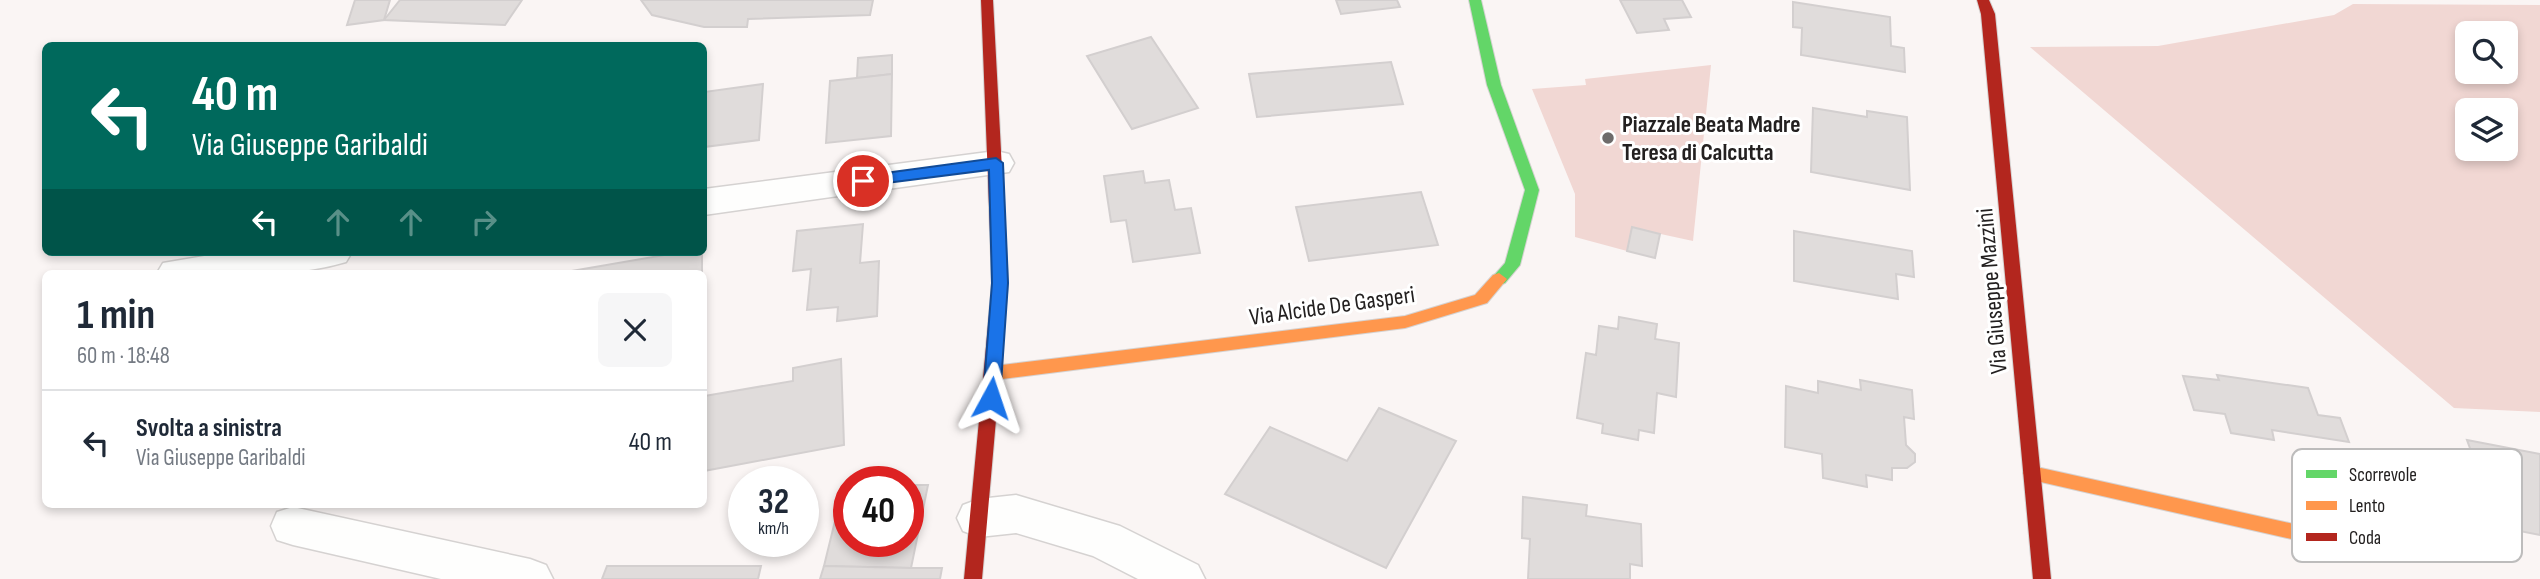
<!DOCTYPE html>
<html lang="it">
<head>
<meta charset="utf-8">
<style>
	body { margin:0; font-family:"Sofia Sans Condensed",sans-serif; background:#f6f6f7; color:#1f2937; height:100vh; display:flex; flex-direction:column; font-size:26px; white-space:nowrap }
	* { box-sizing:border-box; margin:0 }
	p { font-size:23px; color:#747a83 }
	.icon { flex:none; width:38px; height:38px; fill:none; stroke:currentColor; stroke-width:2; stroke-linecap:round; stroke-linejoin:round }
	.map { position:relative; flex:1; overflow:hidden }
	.details { position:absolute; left:42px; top:270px; width:665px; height:238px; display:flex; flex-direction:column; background:#fff; border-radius:10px; box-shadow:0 4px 10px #0003 }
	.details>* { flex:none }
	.banner { position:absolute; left:42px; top:42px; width:665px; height:214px; border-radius:10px; box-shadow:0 4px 10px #0003; background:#00695c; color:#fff; overflow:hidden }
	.tools { position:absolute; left:2455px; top:21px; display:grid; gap:14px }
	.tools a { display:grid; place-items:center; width:63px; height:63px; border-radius:10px; background:#fff; box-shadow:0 4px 10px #0003; font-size:35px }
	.speed { position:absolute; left:728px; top:466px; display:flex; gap:14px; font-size:35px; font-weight:700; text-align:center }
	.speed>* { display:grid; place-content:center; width:91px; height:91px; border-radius:50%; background:#fff; box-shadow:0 4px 10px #0003; line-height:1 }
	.speed small { font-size:18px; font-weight:400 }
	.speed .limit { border:10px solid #d22; background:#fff; color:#111 }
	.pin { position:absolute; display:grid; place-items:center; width:60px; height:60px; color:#fff; margin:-30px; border:4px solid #fff; border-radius:50%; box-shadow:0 2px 7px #0007 }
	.me { position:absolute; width:77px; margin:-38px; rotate:5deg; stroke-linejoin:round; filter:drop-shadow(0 0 5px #0008) }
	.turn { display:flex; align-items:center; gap:24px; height:147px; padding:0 35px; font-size:32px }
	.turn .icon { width:91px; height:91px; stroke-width:2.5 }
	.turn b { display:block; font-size:49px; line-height:60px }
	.lanes { display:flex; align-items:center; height:66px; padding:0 35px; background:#0003; justify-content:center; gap:35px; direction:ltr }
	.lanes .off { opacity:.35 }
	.round { display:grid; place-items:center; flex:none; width:74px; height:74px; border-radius:10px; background:#f6f6f7 }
	.headline { display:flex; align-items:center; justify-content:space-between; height:119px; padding:0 35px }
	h1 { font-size:42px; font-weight:700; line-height:52px }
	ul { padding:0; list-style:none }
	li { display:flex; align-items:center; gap:21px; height:105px; padding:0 35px; border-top:2px solid #e0e1e3 }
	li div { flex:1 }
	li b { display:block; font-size:26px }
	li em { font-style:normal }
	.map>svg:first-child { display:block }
</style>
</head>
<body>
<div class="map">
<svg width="2540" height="579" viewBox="0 0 2540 579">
	<rect width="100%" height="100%" fill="#faf5f4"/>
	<!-- green -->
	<g fill="#f1d7d3" fill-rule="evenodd">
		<path d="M2353 4 2540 5V412L2454 408 2030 47 2158 46 2334 15ZM2468 33H2506V72H2468ZM2468 110H2506V149H2468Z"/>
		<polygon points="1711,65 1693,241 1633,228 1627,251 1575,237 1575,194 1532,89 1586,85 1585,79"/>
	</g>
	<!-- building -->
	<g fill="#e0dcdb" stroke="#d3cfcf" stroke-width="2">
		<polygon points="355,0 390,0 384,20 347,25"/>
		<polygon points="400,0 522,0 505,25 384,20"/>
		<polygon points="641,0 873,0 870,15 748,19 747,27 704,27 652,15"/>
		<polygon points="1336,0 1397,0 1400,7 1341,14"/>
		<polygon points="1620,0 1682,0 1691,17 1664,19 1669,30 1637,33"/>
		<polygon points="1793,2 1890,17 1891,46 1904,48 1905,72 1801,55 1802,28 1793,27"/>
		<polygon points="1151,37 1198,108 1132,129 1087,56"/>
		<polygon points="892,55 892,74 857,78 858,58"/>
		<polygon points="1391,62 1403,104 1257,117 1249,74"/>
		<polygon points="892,74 891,136 826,143 830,81"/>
		<polygon points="763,84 759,140 704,147 704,92"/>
		<polygon points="1813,108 1867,117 1867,111 1907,117 1910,190 1811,172"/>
		<polygon points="1143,171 1145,183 1169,180 1175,210 1191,208 1200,253 1133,262 1126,220 1111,222 1104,176"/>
		<polygon points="1421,192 1438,245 1309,261 1296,207"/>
		<polygon points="863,224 860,263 879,261 877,316 837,321 838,307 807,310 811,269 793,271 797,231"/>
		<polygon points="1632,227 1660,234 1655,258 1627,251"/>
		<polygon points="1794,231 1912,251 1914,277 1896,274 1898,299 1794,281"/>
		<polygon points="682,252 702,252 702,273 560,273"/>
		<polygon points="1619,317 1657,324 1655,339 1679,343 1676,397 1657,393 1654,433 1639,430 1638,440 1602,433 1603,424 1577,418 1586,353 1596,355 1599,326 1618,329"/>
		<polygon points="841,359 844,445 704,471 704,396 793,381 793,368"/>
		<polygon points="2217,375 2308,388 2318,415 2340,418 2349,442 2272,430 2274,440 2231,433 2225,414 2194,410 2183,376 2219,380"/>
		<polygon points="1860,380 1912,390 1914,419 1904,417 1906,445 1915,454 1915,462 1907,468 1892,468 1892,480 1866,475 1867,487 1823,478 1822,454 1785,447 1786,386 1818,393 1818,381 1861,390"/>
		<polygon points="1379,408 1456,441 1386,568 1225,494 1270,427 1347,461"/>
		<polygon points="2467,440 2540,454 2540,535 2499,527"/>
		<polygon points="844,484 849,484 849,541 908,541 908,485 928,485 911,568 824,566"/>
		<polygon points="1523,497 1587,505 1586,516 1641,524 1642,566 1630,564 1630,579 1528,579 1530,539 1522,538"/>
		<polygon points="607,566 761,566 758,579 602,579"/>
		<polygon points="824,566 911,568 942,568 940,579 820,579"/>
	</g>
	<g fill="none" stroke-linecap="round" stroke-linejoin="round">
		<!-- street casing -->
		<g stroke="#d5d2d1" stroke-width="3">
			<g id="street">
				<polygon points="996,151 1009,154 1014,163 1009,172 704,215 704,189"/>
				<path d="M228 252H352L346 262C286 280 219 273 157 273L163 263Z"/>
				<polygon points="1016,495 1120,526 1198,565 1205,579 1138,579 1093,556 1016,533 979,537 963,531 957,518 963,505 979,499"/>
				<polygon points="293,507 530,559 546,565 553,579 441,579 293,545 277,540 271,526 277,512"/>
			</g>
		</g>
		<!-- fast casing -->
		<g stroke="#d5d2d1" stroke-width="2">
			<polygon id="fast" points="1469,0 1481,0 1501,85 1539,190 1520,265 1505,283 1499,285 1491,279 1505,263 1525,190 1487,85"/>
		</g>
		<!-- slow casing -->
		<g stroke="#d5d2d1" stroke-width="2">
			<g id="slow">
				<polygon points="1499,273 1507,279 1487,303 1405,328 994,380 988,378 986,373 988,368 994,366 1405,316 1475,295 1493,275"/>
				<polygon points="2032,466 2384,544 2390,546 2393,552 2390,558 2384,560 2032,480 2026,478 2023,473 2026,468"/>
			</g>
		</g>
		<!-- jam casing -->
		<g stroke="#d5d2d1" stroke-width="2">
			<g id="jam">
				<polygon points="981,0 993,0 1008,283 982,579 964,579 992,283"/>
				<polygon points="1977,0 1989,0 1995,14 2051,579 2033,579 1981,14"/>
			</g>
		</g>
		<!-- street -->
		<use href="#street" fill="#fefefd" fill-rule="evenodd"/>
		<!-- fast -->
		<use href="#fast" fill="#63d668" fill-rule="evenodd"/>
		<!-- slow -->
		<use href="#slow" fill="#ff974d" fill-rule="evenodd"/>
		<!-- jam -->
		<use href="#jam" fill="#b3261e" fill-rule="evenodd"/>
	</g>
	<!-- route -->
	<polygon fill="#1a73e8" stroke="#114b97" stroke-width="2" points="996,158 1003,163 1008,283 1000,398 991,404 983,398 992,283 989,170 863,186 856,181 863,176"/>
	<!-- markers -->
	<circle fill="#6e6b6a" stroke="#fff" stroke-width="2.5" cx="1608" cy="138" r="7"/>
	<g text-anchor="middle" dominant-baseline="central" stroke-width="6" stroke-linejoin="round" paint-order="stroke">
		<!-- poi labels -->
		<g font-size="24" font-weight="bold" fill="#232020" stroke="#fff" text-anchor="start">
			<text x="1622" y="124">Piazzale Beata Madre<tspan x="1622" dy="28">Teresa di Calcutta</tspan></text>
		</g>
		<!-- street labels -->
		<g font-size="24" fill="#232020" stroke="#fff">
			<text transform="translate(1992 291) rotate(-95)">Via Giuseppe Mazzini</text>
			<text transform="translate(1332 306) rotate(-8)">Via Alcide De Gasperi</text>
		</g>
	</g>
	<!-- legend -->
	<rect x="2292" y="449" width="230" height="113" rx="10" fill="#fff" stroke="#bdbcbc" stroke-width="2"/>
	<rect x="2306" y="470" width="31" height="8" fill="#63d668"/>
	<rect x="2306" y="501" width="31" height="9" fill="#ff974d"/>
	<rect x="2306" y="533" width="31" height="8" fill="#b3261e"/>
	<g font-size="19" fill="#232020">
		<text x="2349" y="481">Scorrevole</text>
		<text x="2349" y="512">Lento</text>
		<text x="2349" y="544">Coda</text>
	</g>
</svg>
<div class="tools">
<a><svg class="icon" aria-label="search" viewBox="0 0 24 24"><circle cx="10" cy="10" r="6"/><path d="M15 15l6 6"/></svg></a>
<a><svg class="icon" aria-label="layers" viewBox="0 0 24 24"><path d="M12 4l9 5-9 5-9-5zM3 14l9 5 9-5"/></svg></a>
</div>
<div class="speed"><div>32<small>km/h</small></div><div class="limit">40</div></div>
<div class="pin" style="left:863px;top:181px;background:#d93025"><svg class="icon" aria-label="arrive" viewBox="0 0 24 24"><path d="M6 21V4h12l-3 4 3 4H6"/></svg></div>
<svg class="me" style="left:991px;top:398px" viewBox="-20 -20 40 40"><path d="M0-17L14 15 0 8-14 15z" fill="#1a73e8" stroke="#fff" stroke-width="4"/></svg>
<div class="banner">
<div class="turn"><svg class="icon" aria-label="left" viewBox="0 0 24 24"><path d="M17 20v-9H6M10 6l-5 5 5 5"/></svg><div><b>40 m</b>Via Giuseppe Garibaldi</div></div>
<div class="lanes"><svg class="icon" aria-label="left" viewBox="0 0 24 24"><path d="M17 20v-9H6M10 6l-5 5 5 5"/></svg><svg class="icon off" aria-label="ahead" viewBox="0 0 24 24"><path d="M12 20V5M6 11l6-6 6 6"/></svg><svg class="icon off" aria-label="ahead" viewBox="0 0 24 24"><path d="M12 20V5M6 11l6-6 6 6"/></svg><svg class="icon off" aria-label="right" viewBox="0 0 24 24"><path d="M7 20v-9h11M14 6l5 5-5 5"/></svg></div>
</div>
<section class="details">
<div class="headline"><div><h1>1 min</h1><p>60 m · 18:48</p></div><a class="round"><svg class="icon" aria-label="close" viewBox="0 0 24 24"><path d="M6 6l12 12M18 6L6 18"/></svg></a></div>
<ul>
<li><svg class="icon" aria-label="left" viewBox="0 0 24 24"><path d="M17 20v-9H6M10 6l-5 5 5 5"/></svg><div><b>Svolta a sinistra</b><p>Via Giuseppe Garibaldi</p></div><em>40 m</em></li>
</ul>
</section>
</div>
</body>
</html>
